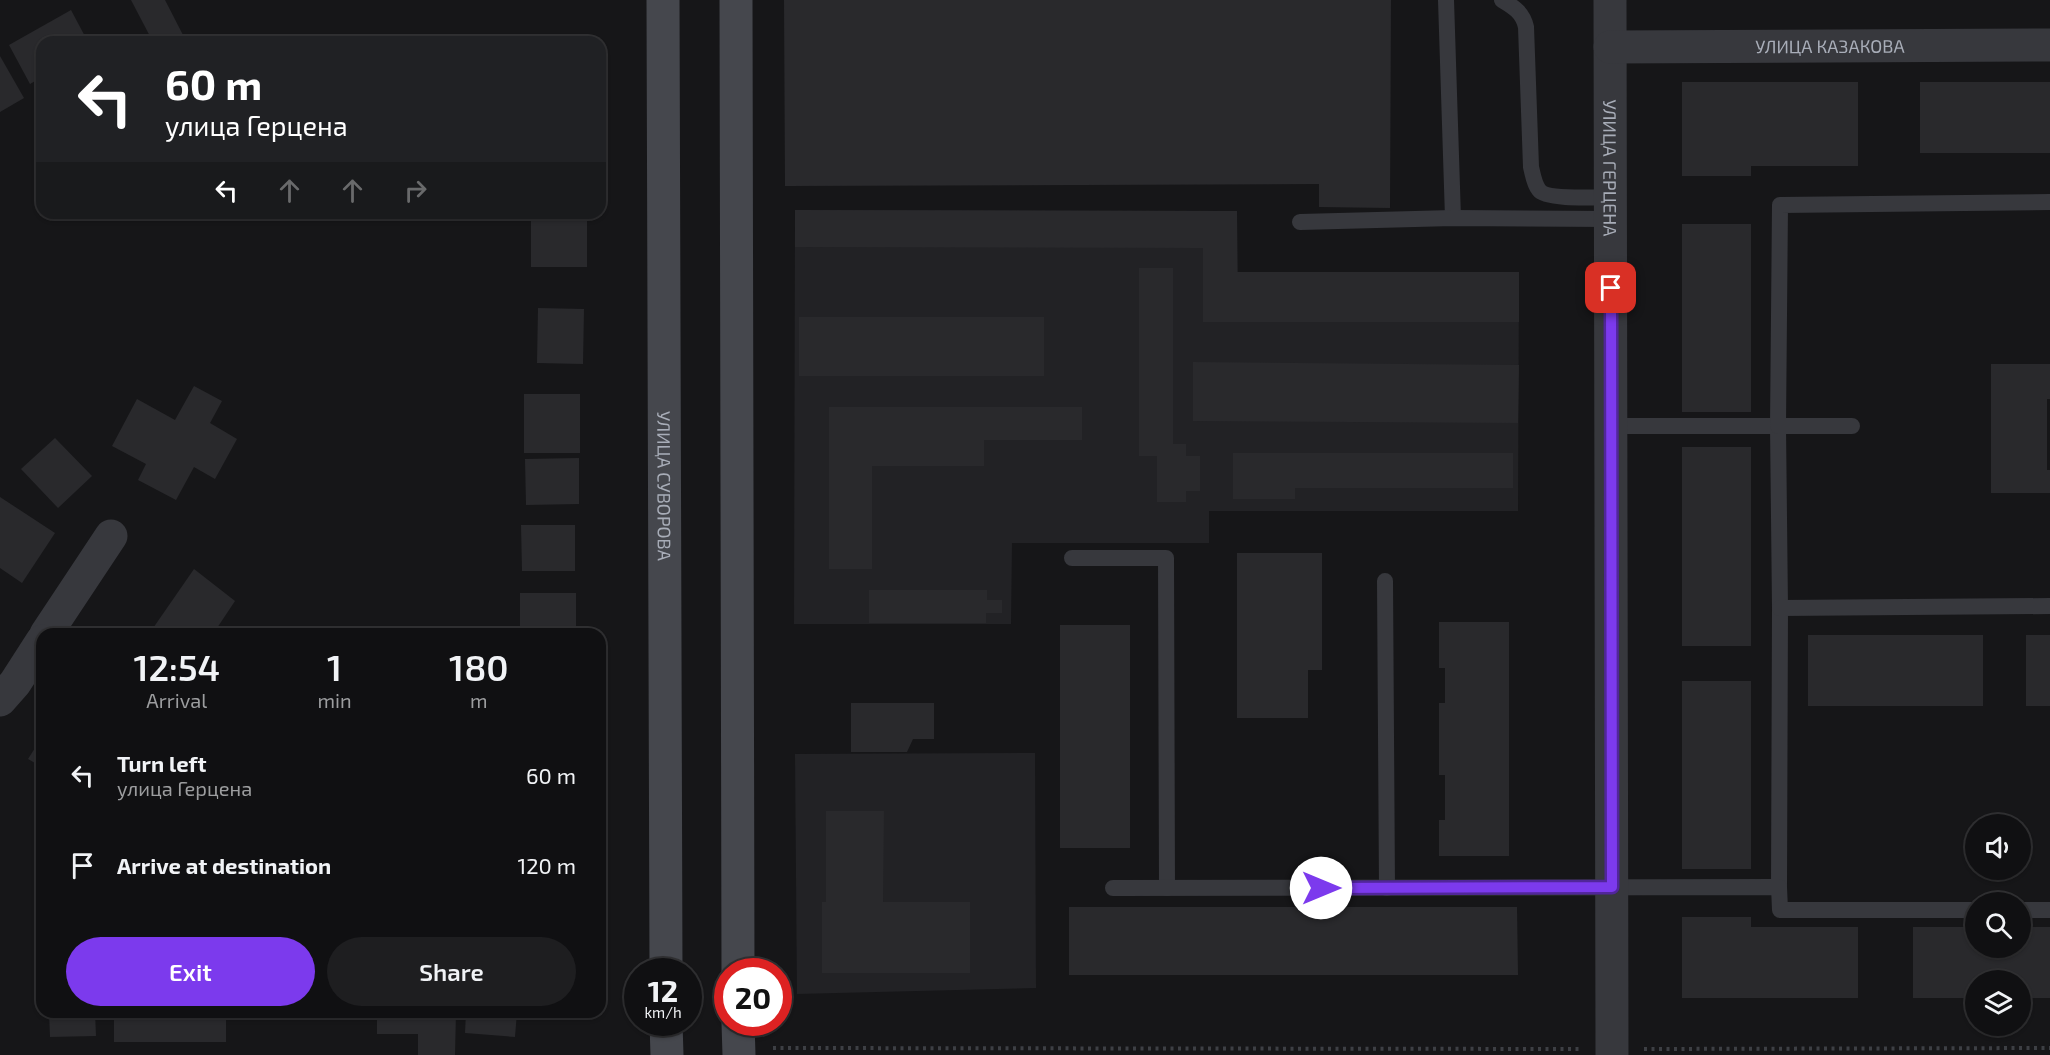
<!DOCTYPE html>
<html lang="en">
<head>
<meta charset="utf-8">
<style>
	body { margin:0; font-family:"Exo 2",sans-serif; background:#1e1e20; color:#f1f3f6; height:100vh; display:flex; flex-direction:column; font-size:22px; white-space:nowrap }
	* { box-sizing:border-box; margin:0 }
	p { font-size:20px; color:#9c9d9f }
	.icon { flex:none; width:33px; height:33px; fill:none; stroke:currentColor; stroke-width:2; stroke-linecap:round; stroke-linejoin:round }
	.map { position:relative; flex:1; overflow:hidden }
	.sheet { position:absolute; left:36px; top:628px; width:570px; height:390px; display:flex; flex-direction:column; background:#101012; border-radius:18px; box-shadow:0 2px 4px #0004,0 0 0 2px #303032 }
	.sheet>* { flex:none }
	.guide { position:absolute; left:36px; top:36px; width:570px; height:183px; border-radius:18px; box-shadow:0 2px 4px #0004,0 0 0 2px #303032; background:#202124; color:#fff; overflow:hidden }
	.buttons { position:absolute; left:1965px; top:814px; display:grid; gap:12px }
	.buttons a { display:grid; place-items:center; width:66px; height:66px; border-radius:50%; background:#101012; box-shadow:0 2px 4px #0004,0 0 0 2px #303032; font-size:30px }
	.speed { position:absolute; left:624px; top:958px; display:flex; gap:12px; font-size:30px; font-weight:700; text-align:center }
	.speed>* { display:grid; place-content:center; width:78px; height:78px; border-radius:50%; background:#101012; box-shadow:0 2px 4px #0004,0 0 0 2px #303032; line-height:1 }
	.speed small { font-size:15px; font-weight:400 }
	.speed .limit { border:9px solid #d22; background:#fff; color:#111 }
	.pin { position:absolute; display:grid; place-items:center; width:51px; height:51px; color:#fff; margin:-26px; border-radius:12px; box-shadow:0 3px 9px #0006 }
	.me { position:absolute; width:66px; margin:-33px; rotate:90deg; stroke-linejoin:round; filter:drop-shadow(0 0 4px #0008) }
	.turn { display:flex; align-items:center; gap:21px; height:126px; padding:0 30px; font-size:27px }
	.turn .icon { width:78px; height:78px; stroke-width:2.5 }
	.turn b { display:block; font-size:42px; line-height:51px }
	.lanes { display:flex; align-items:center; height:57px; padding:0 30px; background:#0003; justify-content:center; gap:30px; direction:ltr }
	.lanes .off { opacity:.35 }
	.eta { display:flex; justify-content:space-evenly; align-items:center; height:102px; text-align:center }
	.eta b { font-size:36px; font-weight:600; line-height:42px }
	.button { display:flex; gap:12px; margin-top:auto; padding:12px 30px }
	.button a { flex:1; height:69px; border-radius:36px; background:#7c3aed; color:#fff; font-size:24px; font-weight:600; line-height:69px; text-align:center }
	.button a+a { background:#1e1e20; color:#f1f3f6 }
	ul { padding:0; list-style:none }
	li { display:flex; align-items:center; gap:18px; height:90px; padding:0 30px }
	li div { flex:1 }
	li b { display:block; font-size:22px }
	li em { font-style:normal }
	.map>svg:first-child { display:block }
</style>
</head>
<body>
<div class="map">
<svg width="2050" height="1055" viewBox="0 0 2050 1055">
	<rect width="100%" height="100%" fill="#161618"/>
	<!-- built -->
	<g fill="#222225">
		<polygon points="795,210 1237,211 1238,272 1519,272 1518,511 1209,511 1209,543 1012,543 1011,624 794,624"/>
		<polygon points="1035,753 1036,988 797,994 795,754"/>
	</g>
	<!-- building -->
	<g fill="#29292c">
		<polygon points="131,0 165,0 183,35 170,42 153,42"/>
		<polygon points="784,0 1391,0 1390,208 1319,207 1319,184 785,186"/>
		<polygon points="71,10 88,42 42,42 42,77 30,84 9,45"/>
		<polygon points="0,56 24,98 0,112"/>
		<polygon points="1682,82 1858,82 1858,166 1751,166 1751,176 1682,176"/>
		<rect x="1920" y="82" width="130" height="71"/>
		<polygon points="795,210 1237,211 1237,272 1519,272 1519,322 1203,322 1203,248 795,247"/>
		<rect x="531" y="219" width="56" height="48"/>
		<rect x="1682" y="224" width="69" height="188"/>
		<polygon points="1139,268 1173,268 1173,444 1186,444 1186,456 1200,456 1200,491 1186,491 1186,502 1157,502 1157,456 1139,456"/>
		<polygon points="538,308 584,309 583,364 537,363"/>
		<rect x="799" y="317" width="245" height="59"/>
		<polygon points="1193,362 1519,365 1518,423 1193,421"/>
		<polygon points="1991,364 2050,364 2050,399 2047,399 2047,470 2050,470 2050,493 1991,493"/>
		<polygon points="194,386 222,401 210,423 237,439 215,479 194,467 176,500 138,480 146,464 112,446 137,399 175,420"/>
		<rect x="524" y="394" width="56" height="59"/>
		<polygon points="829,407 1082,407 1082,440 984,440 984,466 872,466 872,569 829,569"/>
		<polygon points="55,438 92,476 58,508 21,469"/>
		<rect x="1682" y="447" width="69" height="199"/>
		<polygon points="1233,453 1513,453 1513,488 1295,488 1295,499 1233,499"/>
		<polygon points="579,458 579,504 526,505 525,459"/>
		<polygon points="0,497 55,533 22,583 0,568"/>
		<polygon points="521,525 575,525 575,571 522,571"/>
		<polygon points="1237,553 1322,553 1322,670 1308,670 1308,718 1237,718"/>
		<polygon points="194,569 235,601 213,634 149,634"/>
		<polygon points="869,590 987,590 987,600 1002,600 1002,613 986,613 986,623 869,623"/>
		<rect x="520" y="593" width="56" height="41"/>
		<polygon points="1439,622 1509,622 1509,856 1439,856 1439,820 1445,820 1445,775 1439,775 1439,703 1445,703 1445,668 1439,668"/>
		<rect x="1060" y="625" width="70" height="223"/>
		<rect x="1808" y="635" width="175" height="71"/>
		<rect x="2026" y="635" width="24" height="71"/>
		<rect x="1682" y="681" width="69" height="188"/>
		<polygon points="851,703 934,703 934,739 913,739 907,752 851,752"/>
		<polygon points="42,737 42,767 28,759"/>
		<polygon points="826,811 884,811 883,902 970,902 970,973 822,973 822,902 826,902"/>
		<polygon points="1069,907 1517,907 1518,975 1069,975"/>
		<polygon points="1682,917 1751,917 1751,927 1858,927 1858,998 1682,998"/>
		<polygon points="1913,927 1976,927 1976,948 2020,948 2020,927 2050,927 2050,998 2020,998 2020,981 1976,981 1976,998 1913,998"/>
		<polygon points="49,1012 95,1012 96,1036 50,1037"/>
		<rect x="114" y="1012" width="112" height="30"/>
		<polygon points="377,1012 456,1012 455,1055 418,1055 418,1034 377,1034"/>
		<polygon points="466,1012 517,1012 515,1037 465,1033"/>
	</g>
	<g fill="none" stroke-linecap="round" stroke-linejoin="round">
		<!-- path -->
		<g stroke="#3d3f44" stroke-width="4" stroke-dasharray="3 4.5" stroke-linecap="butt">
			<polyline points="773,1048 1579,1049"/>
			<polyline points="1644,1049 2050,1048"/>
		</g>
		<!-- lane -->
		<g stroke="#37383d" stroke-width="16">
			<polyline points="1446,0 1453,218"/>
			<path d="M1502 0C1514 7 1523 13 1526 27L1531 167C1533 175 1534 184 1539 190 1546 200 1597 197 1611 197"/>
			<polyline points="1300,222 1453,218 1611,219"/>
			<polyline points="1611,426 1778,426 1780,608 1779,887"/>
			<polyline points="1852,426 1778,426 1780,205 2050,202"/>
			<polyline points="1072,558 1166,558 1167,888"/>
			<polyline points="1385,581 1387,888"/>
			<polyline points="1780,608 2050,606"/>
			<polyline points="1113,888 1779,887 1780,910 1976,910"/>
			<polyline points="2020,910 2050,910"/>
		</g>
		<!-- street -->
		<g stroke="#37383d" stroke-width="33">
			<path id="s1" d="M1610 0 1612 1055"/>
			<path id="s2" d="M1610 47 2050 45"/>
			<polyline points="46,634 111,536"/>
			<polyline points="0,700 15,683 42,641"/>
		</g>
		<!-- secondary -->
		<g stroke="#45474d" stroke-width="33">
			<path id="s3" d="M663 0 666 972"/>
			<polyline points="736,0 738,972"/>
			<polyline points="666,1023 667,1055"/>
			<polyline points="738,1023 739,1055"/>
		</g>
	</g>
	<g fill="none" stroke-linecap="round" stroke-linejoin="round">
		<!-- route casing -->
		<g stroke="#51269a" stroke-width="15">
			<polyline id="route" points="1321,888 1612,887 1611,288"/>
		</g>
		<!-- route -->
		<use href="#route" stroke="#7c3aed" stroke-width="10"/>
	</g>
	<g text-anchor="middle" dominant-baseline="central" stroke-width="6" stroke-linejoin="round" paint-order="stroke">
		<!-- street labels -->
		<g font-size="18" fill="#a8adb8" stroke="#111113">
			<text stroke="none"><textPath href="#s2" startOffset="220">УЛИЦА КАЗАКОВА</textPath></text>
			<text stroke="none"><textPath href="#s1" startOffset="168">УЛИЦА ГЕРЦЕНА</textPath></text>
			<text stroke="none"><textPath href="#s3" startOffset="486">УЛИЦА СУВОРОВА</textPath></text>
		</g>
	</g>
</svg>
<div class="buttons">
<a><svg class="icon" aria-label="sound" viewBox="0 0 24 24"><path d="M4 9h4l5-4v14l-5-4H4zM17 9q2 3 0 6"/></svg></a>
<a><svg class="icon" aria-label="search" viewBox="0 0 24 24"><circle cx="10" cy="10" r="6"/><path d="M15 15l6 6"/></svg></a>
<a><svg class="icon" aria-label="layers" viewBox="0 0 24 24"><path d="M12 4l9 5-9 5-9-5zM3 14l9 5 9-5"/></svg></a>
</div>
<div class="speed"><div>12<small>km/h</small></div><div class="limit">20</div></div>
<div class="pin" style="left:1611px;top:288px;background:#d93025"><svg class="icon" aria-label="arrive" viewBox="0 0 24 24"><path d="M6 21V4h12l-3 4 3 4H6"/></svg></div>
<svg class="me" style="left:1321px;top:888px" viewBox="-20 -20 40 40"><circle r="19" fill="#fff"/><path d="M0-13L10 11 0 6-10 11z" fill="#7c3aed"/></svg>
<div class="guide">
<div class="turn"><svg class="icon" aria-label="left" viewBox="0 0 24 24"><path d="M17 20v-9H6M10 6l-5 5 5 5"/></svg><div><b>60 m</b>улица Герцена</div></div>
<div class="lanes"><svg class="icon" aria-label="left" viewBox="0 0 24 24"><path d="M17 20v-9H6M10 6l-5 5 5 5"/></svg><svg class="icon off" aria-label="ahead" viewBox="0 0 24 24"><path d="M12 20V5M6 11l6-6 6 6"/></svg><svg class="icon off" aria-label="ahead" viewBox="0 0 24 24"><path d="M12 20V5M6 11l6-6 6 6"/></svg><svg class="icon off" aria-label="right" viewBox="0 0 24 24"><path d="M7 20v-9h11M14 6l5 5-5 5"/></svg></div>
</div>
<section class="sheet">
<div class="eta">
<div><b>12:54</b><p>Arrival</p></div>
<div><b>1</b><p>min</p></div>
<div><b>180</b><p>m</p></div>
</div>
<ul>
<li><svg class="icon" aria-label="left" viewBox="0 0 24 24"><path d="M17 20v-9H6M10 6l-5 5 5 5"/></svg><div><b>Turn left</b><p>улица Герцена</p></div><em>60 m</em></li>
<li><svg class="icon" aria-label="arrive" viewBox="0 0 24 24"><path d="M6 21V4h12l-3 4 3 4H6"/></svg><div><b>Arrive at destination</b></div><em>120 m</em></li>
</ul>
<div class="button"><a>Exit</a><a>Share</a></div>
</section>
</div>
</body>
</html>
